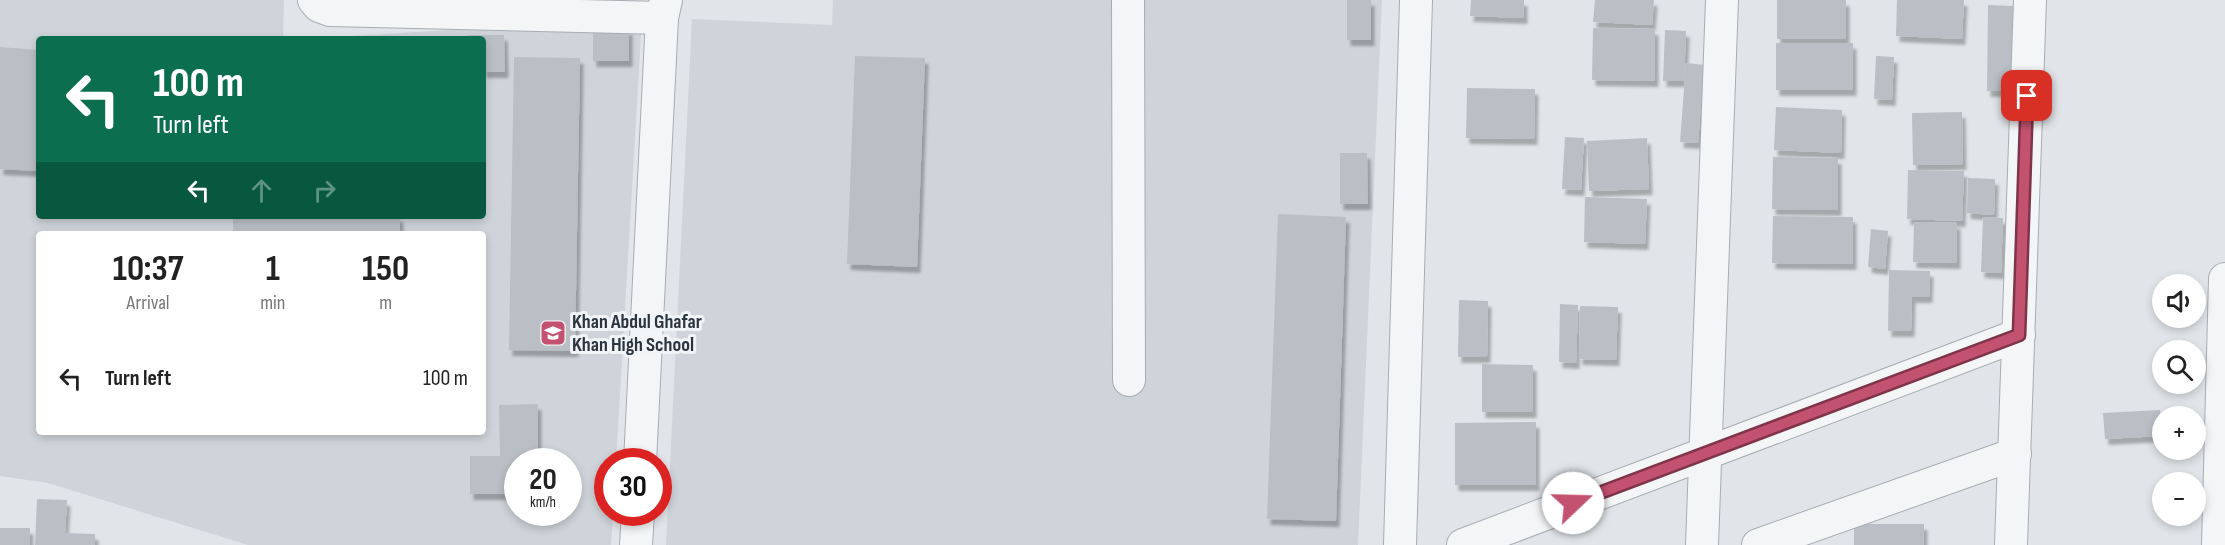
<!DOCTYPE html>
<html lang="en">
<head>
<meta charset="utf-8">
<style>
	body { margin:0; font-family:"Sofia Sans Condensed",sans-serif; background:#f2f2f2; color:#222; height:100vh; display:flex; flex-direction:column; font-size:22px; white-space:nowrap }
	* { box-sizing:border-box; margin:0 }
	p { font-size:20px; color:#767676 }
	.icon { flex:none; width:33px; height:33px; fill:none; stroke:currentColor; stroke-width:2; stroke-linecap:round; stroke-linejoin:round }
	.map { position:relative; flex:1; overflow:hidden }
	.drawer { position:absolute; left:36px; top:231px; width:450px; height:204px; display:flex; flex-direction:column; background:#fff; border-radius:6px; box-shadow:0 3px 9px #0003 }
	.drawer>* { flex:none }
	.guide { position:absolute; left:36px; top:36px; width:450px; height:183px; border-radius:6px; box-shadow:0 3px 9px #0003; background:#0b6e4f; color:#fff; overflow:hidden }
	.fabs { position:absolute; left:2152px; top:274px; display:grid; gap:12px }
	.fabs a { display:grid; place-items:center; width:54px; height:54px; border-radius:50%; background:#fff; box-shadow:0 3px 9px #0003; font-size:30px }
	.speed { position:absolute; left:504px; top:448px; display:flex; gap:12px; font-size:30px; font-weight:700; text-align:center }
	.speed>* { display:grid; place-content:center; width:78px; height:78px; border-radius:50%; background:#fff; box-shadow:0 3px 9px #0003; line-height:1 }
	.speed small { font-size:15px; font-weight:400 }
	.speed .limit { border:9px solid #d22; background:#fff; color:#111 }
	.pin { position:absolute; display:grid; place-items:center; width:51px; height:51px; color:#fff; margin:-26px; border-radius:12px; box-shadow:0 3px 9px #0006 }
	.me { position:absolute; width:66px; margin:-33px; rotate:69deg; stroke-linejoin:round; filter:drop-shadow(0 0 4px #0008) }
	.turn { display:flex; align-items:center; gap:21px; height:126px; padding:0 18px; font-size:27px }
	.turn .icon { width:78px; height:78px; stroke-width:2.5 }
	.turn b { display:block; font-size:42px; line-height:51px }
	.lanes { display:flex; align-items:center; height:57px; padding:0 18px; background:#0003; justify-content:center; gap:30px; direction:ltr }
	.lanes .off { opacity:.35 }
	.eta { display:flex; justify-content:space-evenly; align-items:center; height:102px; text-align:center }
	.eta b { font-size:36px; font-weight:700; line-height:42px }
	ul { padding:0; list-style:none }
	li { display:flex; align-items:center; gap:18px; height:90px; padding:0 18px }
	li div { flex:1 }
	li b { display:block; font-size:22px }
	li em { font-style:normal }
	.map>svg:first-child { display:block }
</style>
</head>
<body>
<div class="map">
<svg width="2225" height="545" viewBox="0 0 2225 545">
	<defs>
		<filter id="shadow"><feDropShadow dx="3.5" dy="6" stdDeviation="1.5" flood-color="#0004"/></filter>
	</defs>
	<rect width="100%" height="100%" fill="#e1e5e9"/>
	<!-- built -->
	<g fill="#cfd4da" fill-rule="evenodd">
		<path d="M0 0H284L283 39H39V216H483V39H303L642 18 616 462H608V513H613L611 545H248L48 483 0 476ZM39 234H483V432H39ZM518 462H568V513H518Z"/>
		<polygon points="833,0 1382,0 1358,545 666,545 692,19 832,25"/>
	</g>
	<!-- building -->
	<g fill="#b9bfc5" filter="url(#shadow)">
		<rect x="1347" y="0" width="24" height="40"/>
		<polygon points="1471,0 1524,0 1524,18 1470,16"/>
		<polygon points="1595,0 1654,0 1652,25 1593,22"/>
		<rect x="1777" y="0" width="69" height="39"/>
		<polygon points="1897,0 1964,0 1962,39 1896,36"/>
		<polygon points="1988,5 2013,6 2012,91 1987,91"/>
		<polygon points="1593,28 1655,29 1655,81 1592,80"/>
		<rect x="593" y="29" width="36" height="32"/>
		<polygon points="1665,30 1686,31 1684,81 1663,81"/>
		<polygon points="468,35 504,35 505,72 483,72 483,39 468,39"/>
		<rect x="1776" y="43" width="77" height="47"/>
		<polygon points="0,47 39,50 39,171 0,169"/>
		<polygon points="855,56 925,58 917,267 847,264"/>
		<polygon points="1876,56 1894,57 1892,100 1874,99"/>
		<polygon points="514,57 580,58 575,351 509,350"/>
		<polygon points="1686,63 1704,65 1698,143 1680,142"/>
		<polygon points="1467,88 1535,89 1534,139 1466,138"/>
		<polygon points="1776,107 1842,110 1841,153 1774,150"/>
		<polygon points="1962,112 1963,164 1913,165 1912,113"/>
		<polygon points="1565,137 1584,138 1581,190 1562,189"/>
		<polygon points="1647,138 1649,189 1589,191 1587,141"/>
		<polygon points="1340,153 1367,153 1368,204 1340,204"/>
		<polygon points="1773,157 1838,158 1838,210 1772,209"/>
		<polygon points="1908,170 1964,171 1962,221 1907,219"/>
		<polygon points="1968,178 1995,179 1994,215 1967,213"/>
		<polygon points="1585,197 1647,199 1645,244 1584,242"/>
		<polygon points="1278,214 1346,217 1336,521 1267,519"/>
		<rect x="233" y="216" width="167" height="18"/>
		<polygon points="1773,216 1853,217 1853,264 1772,263"/>
		<polygon points="1983,217 2003,218 2001,273 1981,272"/>
		<polygon points="1914,222 1957,223 1957,263 1913,262"/>
		<polygon points="1871,229 1888,231 1885,269 1868,267"/>
		<polygon points="1889,270 1930,271 1929,297 1912,297 1911,331 1888,331"/>
		<polygon points="1459,300 1488,301 1487,357 1458,357"/>
		<polygon points="1560,304 1578,305 1576,363 1559,362"/>
		<polygon points="1580,306 1618,307 1616,360 1579,359"/>
		<polygon points="1482,364 1533,365 1533,412 1482,412"/>
		<polygon points="538,404 538,462 518,462 518,494 470,494 470,456 500,456 499,405"/>
		<polygon points="2160,410 2161,436 2105,439 2103,413"/>
		<polygon points="1536,422 1536,485 1455,485 1455,423"/>
		<polygon points="37,499 67,500 65,533 95,534 95,545 35,545"/>
		<rect x="1854" y="524" width="70" height="21"/>
		<rect x="0" y="528" width="30" height="17"/>
	</g>
	<g fill="none" stroke-linecap="round" stroke-linejoin="round">
		<!-- minor casing -->
		<g stroke="#a7adb3" stroke-width="34">
			<g id="minor">
				<polyline points="314,0 319,6 330,10 662,18 666,0"/>
				<polyline points="1128,0 1129,380"/>
				<polyline points="640,462 662,18"/>
				<polyline points="636,545 638,513"/>
				<polyline points="1400,545 1416,0"/>
				<polyline points="1463,545 2019,335"/>
				<polyline points="1702,545 1722,0"/>
				<polyline points="1758,545 2015,454"/>
				<polyline points="2011,545 2030,0"/>
				<polyline points="2218,545 2225,279"/>
			</g>
		</g>
		<!-- minor -->
		<use href="#minor" stroke="#f4f5f7" stroke-width="32"/>
	</g>
	<g fill="none" stroke-linecap="round" stroke-linejoin="round">
		<!-- route casing -->
		<g stroke="#7f3549" stroke-width="15">
			<polyline id="route" points="1573,503 2019,335 2027,96"/>
		</g>
		<!-- route -->
		<use href="#route" stroke="#c35170" stroke-width="10"/>
	</g>
	<!-- icons -->
	<defs>
		<g id="school-square" transform="scale(1.35)"><rect x="-9" y="-9" width="18" height="18" rx="4" fill="#c35170" stroke="#f1f4f6"/><path d="M0-5L7-2L0 1L-7-2ZM-4 1L0 2.5L4 1V4Q0 6-4 4Z" fill="#fff"/></g>
	</defs>
	<g fill-rule="evenodd">
		<use href="#school-square" x="553" y="333"/>
	</g>
	<g text-anchor="middle" dominant-baseline="central" stroke-width="6" stroke-linejoin="round" paint-order="stroke">
		<!-- poi labels -->
		<g font-size="20" font-weight="bold" fill="#2b353f" stroke="#f1f4f6" text-anchor="start">
			<text x="572" y="322">Khan Abdul Ghafar<tspan x="572" dy="23">Khan High School</tspan></text>
		</g>
	</g>
</svg>
<div class="fabs">
<a><svg class="icon" aria-label="sound" viewBox="0 0 24 24"><path d="M4 9h4l5-4v14l-5-4H4zM17 9q2 3 0 6"/></svg></a>
<a><svg class="icon" aria-label="search" viewBox="0 0 24 24"><circle cx="10" cy="10" r="6"/><path d="M15 15l6 6"/></svg></a>
<a>+</a>
<a>−</a>
</div>
<div class="speed"><div>20<small>km/h</small></div><div class="limit">30</div></div>
<div class="pin" style="left:2027px;top:96px;background:#d93025"><svg class="icon" aria-label="arrive" viewBox="0 0 24 24"><path d="M6 21V4h12l-3 4 3 4H6"/></svg></div>
<svg class="me" style="left:1573px;top:503px" viewBox="-20 -20 40 40"><circle r="19" fill="#fff"/><path d="M0-13L10 11 0 6-10 11z" fill="#c35170"/></svg>
<div class="guide">
<div class="turn"><svg class="icon" aria-label="left" viewBox="0 0 24 24"><path d="M17 20v-9H6M10 6l-5 5 5 5"/></svg><div><b>100 m</b>Turn left</div></div>
<div class="lanes"><svg class="icon" aria-label="left" viewBox="0 0 24 24"><path d="M17 20v-9H6M10 6l-5 5 5 5"/></svg><svg class="icon off" aria-label="ahead" viewBox="0 0 24 24"><path d="M12 20V5M6 11l6-6 6 6"/></svg><svg class="icon off" aria-label="right" viewBox="0 0 24 24"><path d="M7 20v-9h11M14 6l5 5-5 5"/></svg></div>
</div>
<section class="drawer">
<div class="eta">
<div><b>10:37</b><p>Arrival</p></div>
<div><b>1</b><p>min</p></div>
<div><b>150</b><p>m</p></div>
</div>
<ul>
<li><svg class="icon" aria-label="left" viewBox="0 0 24 24"><path d="M17 20v-9H6M10 6l-5 5 5 5"/></svg><div><b>Turn left</b></div><em>100 m</em></li>
</ul>
</section>
</div>
</body>
</html>
